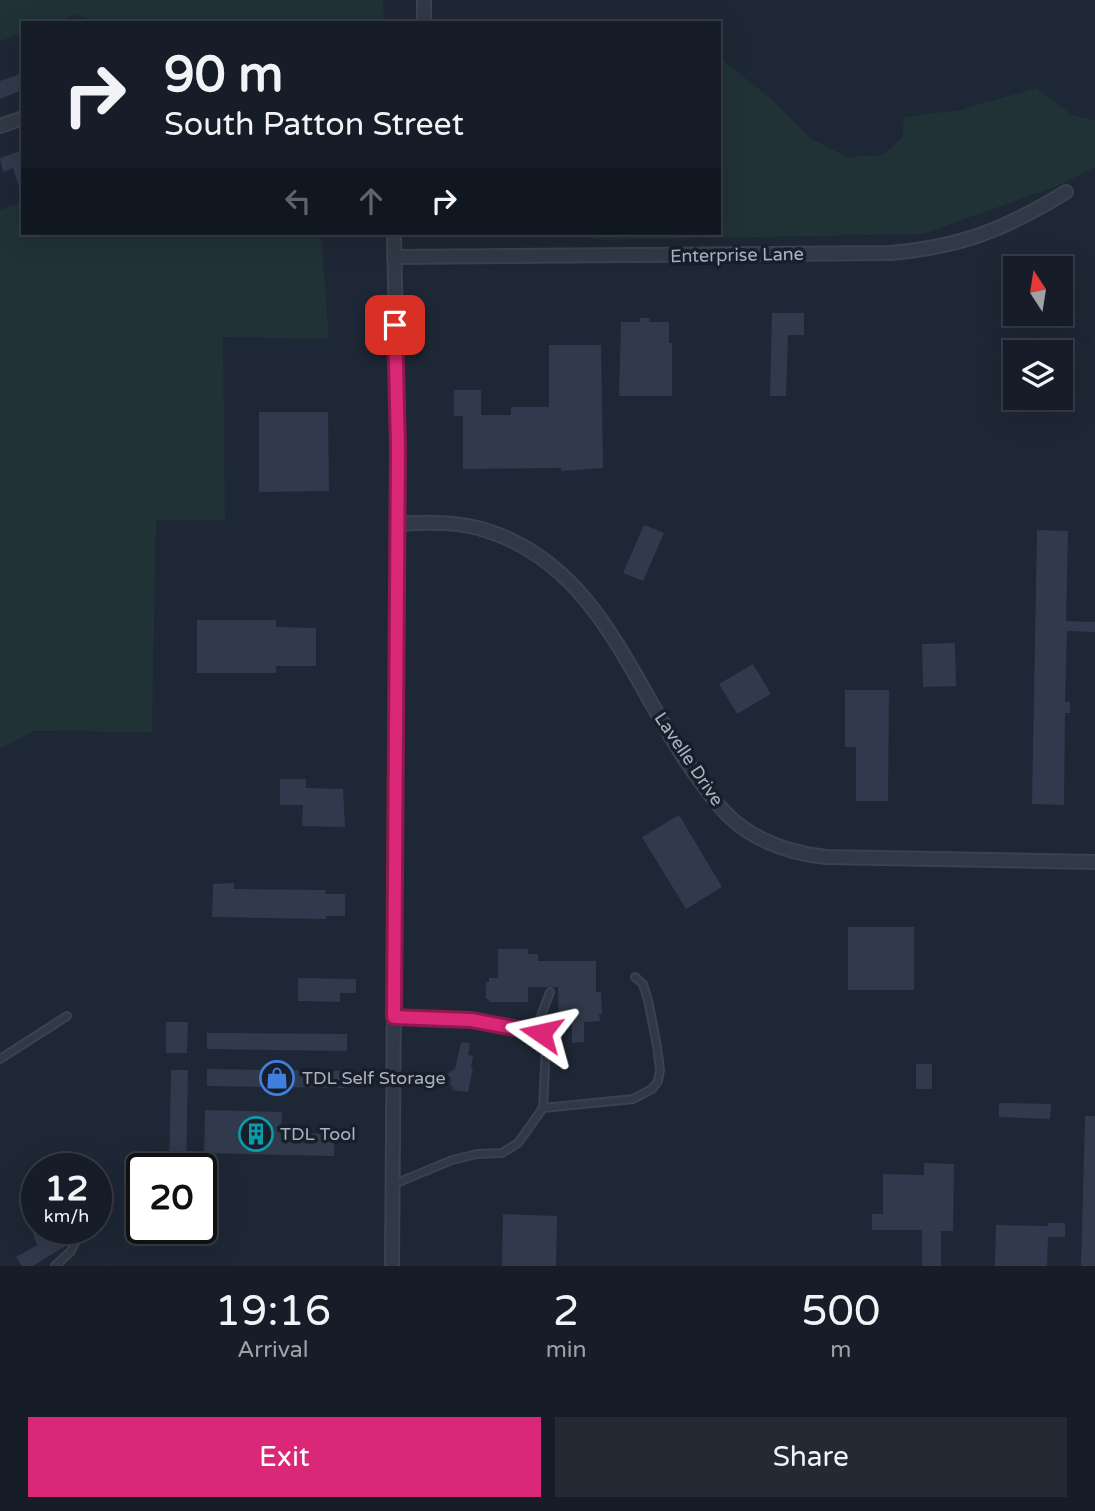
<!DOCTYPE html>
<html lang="en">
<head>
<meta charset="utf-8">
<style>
	body { margin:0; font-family:"Varela Round",sans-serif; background:#232a34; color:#f1f3f6; height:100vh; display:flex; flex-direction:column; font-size:26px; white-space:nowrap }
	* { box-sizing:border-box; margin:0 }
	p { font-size:23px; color:#9ea2a8 }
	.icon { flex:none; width:38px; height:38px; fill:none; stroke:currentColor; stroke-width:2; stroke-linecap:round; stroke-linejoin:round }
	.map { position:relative; height:1266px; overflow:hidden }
	.sheet { display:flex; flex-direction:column; background:#161d28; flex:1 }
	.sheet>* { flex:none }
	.guide { position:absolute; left:21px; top:21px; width:700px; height:214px; border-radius:0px; box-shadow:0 7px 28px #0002,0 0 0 2px #353b45; background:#161d28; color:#f1f3f6; overflow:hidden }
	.needle { width:46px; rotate:348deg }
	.buttons { position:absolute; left:1003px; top:256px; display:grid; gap:14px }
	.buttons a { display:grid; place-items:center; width:70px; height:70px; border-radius:0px; background:#161d28; box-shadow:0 7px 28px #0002,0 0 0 2px #353b45; font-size:35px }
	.speed { position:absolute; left:21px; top:1153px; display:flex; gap:14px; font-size:35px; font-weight:700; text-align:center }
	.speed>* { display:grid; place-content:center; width:91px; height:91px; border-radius:50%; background:#161d28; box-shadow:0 7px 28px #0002,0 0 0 2px #353b45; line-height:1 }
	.speed small { font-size:18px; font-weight:400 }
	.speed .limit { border:4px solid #111; border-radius:10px; background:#fff; color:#111 }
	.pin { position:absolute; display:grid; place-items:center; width:60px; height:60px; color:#fff; margin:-30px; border-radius:14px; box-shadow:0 4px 10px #0006 }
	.me { position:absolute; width:77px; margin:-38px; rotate:281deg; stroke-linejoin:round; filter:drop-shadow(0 0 5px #0008) }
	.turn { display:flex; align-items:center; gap:24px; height:147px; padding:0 28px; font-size:32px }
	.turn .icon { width:91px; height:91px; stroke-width:2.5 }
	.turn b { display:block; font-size:49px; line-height:60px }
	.lanes { display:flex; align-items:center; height:66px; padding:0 28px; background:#0003; justify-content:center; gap:35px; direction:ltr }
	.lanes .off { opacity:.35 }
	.eta { display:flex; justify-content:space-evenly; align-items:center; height:119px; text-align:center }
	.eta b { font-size:42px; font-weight:600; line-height:49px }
	.cta { display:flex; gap:14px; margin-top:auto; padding:14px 28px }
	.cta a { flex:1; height:80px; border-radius:0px; background:#db2777; color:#fff; font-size:28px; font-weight:600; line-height:80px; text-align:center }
	.cta a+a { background:#232a34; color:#f1f3f6 }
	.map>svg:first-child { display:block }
</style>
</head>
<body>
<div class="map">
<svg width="1095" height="1266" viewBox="0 0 1095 1266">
	<rect width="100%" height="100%" fill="#1e2735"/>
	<!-- green -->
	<g fill="#203236">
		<polygon points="0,0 383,0 384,23 105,23 76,15 53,23 23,23 23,33 0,41"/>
		<polygon points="719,57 770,98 810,138 847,157 883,155 902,137 904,117 959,110 1036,88 1072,115 1095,121 1095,167 1057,186 923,234 604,240 547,233 719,233"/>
		<polygon points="23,202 23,233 321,233 329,339 223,337 225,520 156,520 152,732 33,731 0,749 0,210"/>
	</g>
	<!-- building -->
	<g fill="#303a4c">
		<polygon points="23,73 23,90 0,99 0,81"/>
		<polygon points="23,150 23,193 21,193 13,168 3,172 0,158"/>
		<polygon points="772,313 804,313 804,335 788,335 786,396 770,396"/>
		<polygon points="640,318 650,318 649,322 669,322 669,343 672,343 672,396 619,396 621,322 640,322"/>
		<polygon points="549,345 601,345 603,468 561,471 561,468 463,469 463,416 454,416 454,390 481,390 481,415 511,415 511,407 549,407"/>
		<polygon points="259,412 328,412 329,491 259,492"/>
		<polygon points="644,525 664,533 643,581 623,573"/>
		<polygon points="1037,530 1068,531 1066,621 1095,622 1095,632 1067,631 1065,702 1070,702 1070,713 1065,713 1064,805 1032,804"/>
		<polygon points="197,620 276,620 276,627 316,628 316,666 276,666 276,673 197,673"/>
		<polygon points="955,643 956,686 923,687 922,644"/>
		<polygon points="753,664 771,694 737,714 719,684"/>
		<polygon points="845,690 889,690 888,801 856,801 856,747 845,747"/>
		<polygon points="280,779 306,779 306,788 343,789 345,827 302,826 303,805 280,805"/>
		<polygon points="679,815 722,887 686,909 642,837"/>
		<polygon points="234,883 234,889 326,890 325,894 345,894 345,916 326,916 326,919 212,917 213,884"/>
		<rect x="848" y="927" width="66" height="63"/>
		<polygon points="498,949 528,949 528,954 538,954 538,961 596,961 596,992 601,992 602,1014 599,1014 600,1021 584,1022 584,1042 572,1043 572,1025 559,1025 558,987 528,987 528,1002 489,1002 489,999 486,999 486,982 489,982 489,978 498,978"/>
		<polygon points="298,978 356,979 356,993 340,993 340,1002 298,1001"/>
		<polygon points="166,1022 188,1022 187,1053 166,1053"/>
		<polygon points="207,1033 347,1034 347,1051 207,1049"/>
		<polygon points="461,1042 470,1043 468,1055 473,1056 471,1068 473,1068 468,1092 452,1090 453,1086 450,1086 451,1078 447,1074 455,1069"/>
		<rect x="916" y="1064" width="16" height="25"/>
		<polygon points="207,1069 347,1071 347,1088 207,1086"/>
		<polygon points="171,1070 188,1070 186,1169 169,1169"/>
		<polygon points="999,1103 1051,1104 1050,1119 999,1117"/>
		<polygon points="205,1110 282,1112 281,1133 335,1134 334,1156 204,1153"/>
		<polygon points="1085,1116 1095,1116 1095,1266 1081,1266"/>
		<polygon points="924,1163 954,1164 953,1231 941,1231 941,1266 922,1266 922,1230 872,1230 872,1214 883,1214 883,1174 924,1175"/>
		<polygon points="32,1196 37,1209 37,1228 64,1228 70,1240 67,1245 33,1266 22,1266 16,1257 37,1245 21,1200"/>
		<polygon points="503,1214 557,1216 556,1266 502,1266"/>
		<polygon points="1048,1223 1065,1223 1065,1237 1048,1237 1047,1266 995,1266 996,1225 1048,1226"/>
	</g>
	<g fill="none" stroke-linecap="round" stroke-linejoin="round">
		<!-- service casing -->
		<g stroke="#3b424f" stroke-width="10">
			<g id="service">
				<polyline points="394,1017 471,1020 541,1033"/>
				<polyline points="0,1059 67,1016"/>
				<polyline points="543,1108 633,1099 652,1089 658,1081 660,1070 657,1046 648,1000 643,984 635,977"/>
				<polyline points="392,1185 452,1160 477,1154 502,1153 518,1143 543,1108 546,1046 538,1024 550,992"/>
				<polyline points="55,1266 71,1251 76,1241 72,1228"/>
			</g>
		</g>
		<!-- minor casing -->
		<g stroke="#3b424f" stroke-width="16">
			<g id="minor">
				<polyline points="424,0 424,23"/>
				<polyline points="0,126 23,118"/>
				<path d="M394 257 890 253C961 247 1006 229 1066 192"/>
				<path d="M397 524C429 522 460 521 491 532 601 570 632 685 693 771 708 792 723 815 746 830 770 846 797 854 826 857L1095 862"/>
				<polyline points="392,1266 398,446 394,233"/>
			</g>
		</g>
		<!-- service -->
		<use href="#service" stroke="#323946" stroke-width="6"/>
		<!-- minor -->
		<use href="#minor" stroke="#323946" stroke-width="12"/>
	</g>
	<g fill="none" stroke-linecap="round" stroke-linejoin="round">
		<!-- route casing -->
		<g stroke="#8e194d" stroke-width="18">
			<polyline id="route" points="395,325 398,446 394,1017 471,1020 541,1033"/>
		</g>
		<!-- route -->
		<use href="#route" stroke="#db2777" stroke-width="12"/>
	</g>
	<!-- icons -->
	<defs>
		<g id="shop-ring" transform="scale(1.75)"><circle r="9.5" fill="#181e2a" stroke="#3f7fe0" stroke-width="1.5"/><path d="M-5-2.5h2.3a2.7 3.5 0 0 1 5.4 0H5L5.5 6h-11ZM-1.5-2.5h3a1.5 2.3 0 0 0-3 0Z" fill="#3f7fe0"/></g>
		<g id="building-ring" transform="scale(1.75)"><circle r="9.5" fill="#181e2a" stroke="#0f9aa8" stroke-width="1.5"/><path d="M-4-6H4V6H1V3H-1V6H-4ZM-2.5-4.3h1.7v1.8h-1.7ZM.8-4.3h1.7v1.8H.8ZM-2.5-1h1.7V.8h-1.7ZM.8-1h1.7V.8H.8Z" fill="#0f9aa8"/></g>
	</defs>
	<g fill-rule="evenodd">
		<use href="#shop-ring" x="277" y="1078"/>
		<use href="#building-ring" x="256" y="1134"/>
	</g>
	<g text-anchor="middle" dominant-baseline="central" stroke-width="7" stroke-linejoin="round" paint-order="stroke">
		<!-- street labels -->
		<g font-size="18" fill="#abb3c3" stroke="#181e2a">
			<text transform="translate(737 255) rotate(-1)">Enterprise Lane</text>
			<text transform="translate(689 759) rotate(56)">Lavelle Drive</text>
		</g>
		<!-- poi labels -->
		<g font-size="18" fill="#abb3c3" stroke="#181e2a" text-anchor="start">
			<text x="302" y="1078">TDL Self Storage</text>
			<text x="280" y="1134">TDL Tool</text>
		</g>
	</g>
</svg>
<div class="buttons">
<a><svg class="needle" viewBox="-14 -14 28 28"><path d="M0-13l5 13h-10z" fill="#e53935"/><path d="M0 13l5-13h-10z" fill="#9ea2a8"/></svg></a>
<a><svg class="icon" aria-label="layers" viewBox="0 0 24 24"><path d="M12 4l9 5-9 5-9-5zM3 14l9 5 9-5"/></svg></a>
</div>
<div class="speed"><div>12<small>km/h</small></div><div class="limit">20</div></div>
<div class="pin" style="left:395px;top:325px;background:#d93025"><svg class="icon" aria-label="arrive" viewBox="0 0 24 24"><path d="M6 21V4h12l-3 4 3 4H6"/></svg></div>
<svg class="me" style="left:541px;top:1033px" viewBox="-20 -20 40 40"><path d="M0-17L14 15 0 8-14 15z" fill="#db2777" stroke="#fff" stroke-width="4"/></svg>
<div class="guide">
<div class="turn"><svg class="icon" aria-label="right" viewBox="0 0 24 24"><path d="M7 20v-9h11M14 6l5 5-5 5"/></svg><div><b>90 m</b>South Patton Street</div></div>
<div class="lanes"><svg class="icon off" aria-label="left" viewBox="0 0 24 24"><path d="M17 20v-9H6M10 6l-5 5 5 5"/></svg><svg class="icon off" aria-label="ahead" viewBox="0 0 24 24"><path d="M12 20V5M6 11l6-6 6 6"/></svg><svg class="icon" aria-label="right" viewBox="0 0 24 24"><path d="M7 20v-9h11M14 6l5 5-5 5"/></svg></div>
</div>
</div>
<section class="sheet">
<div class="eta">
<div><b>19:16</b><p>Arrival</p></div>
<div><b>2</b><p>min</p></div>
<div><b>500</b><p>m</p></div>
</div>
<div class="cta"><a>Exit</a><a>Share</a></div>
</section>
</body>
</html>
